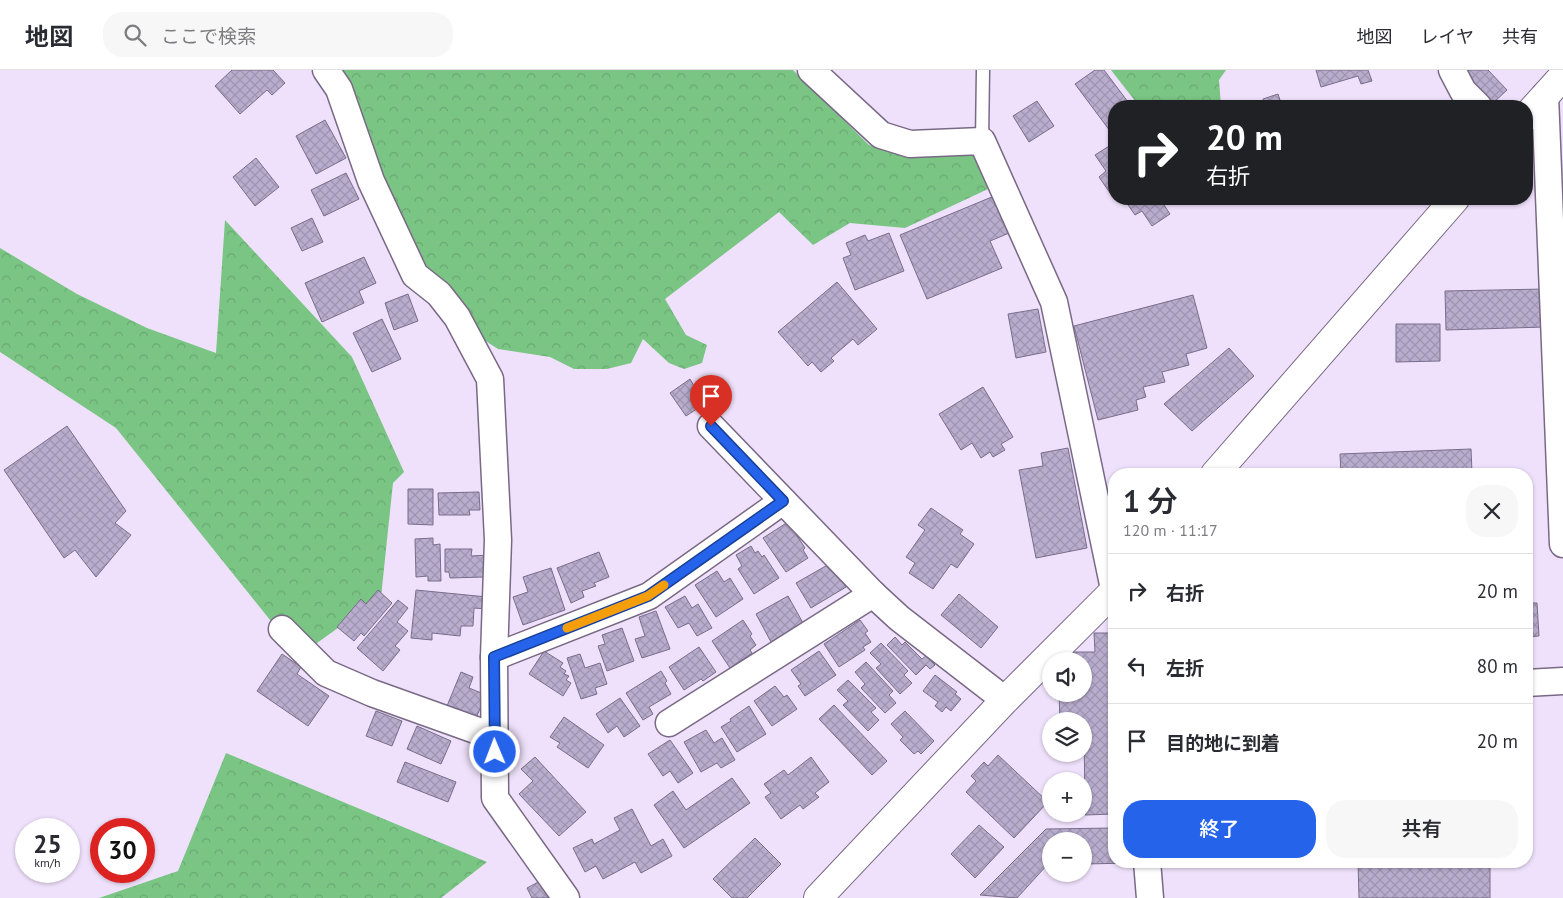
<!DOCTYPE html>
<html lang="ja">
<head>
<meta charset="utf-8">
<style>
	body { margin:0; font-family:"PT Sans","Noto Sans JP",sans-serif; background:#f7f7f7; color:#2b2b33; height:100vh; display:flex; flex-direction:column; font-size:19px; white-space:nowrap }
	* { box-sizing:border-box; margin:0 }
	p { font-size:16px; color:#7c7c81 }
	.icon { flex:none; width:28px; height:28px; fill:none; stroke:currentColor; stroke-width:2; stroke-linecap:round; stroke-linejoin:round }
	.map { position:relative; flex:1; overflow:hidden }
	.details { position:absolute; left:1108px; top:398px; width:425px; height:400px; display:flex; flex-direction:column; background:#fff; border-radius:20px; box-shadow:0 1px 4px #0004 }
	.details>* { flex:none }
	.hud { position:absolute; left:1108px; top:30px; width:425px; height:105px; border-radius:20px; box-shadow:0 1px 4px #0004; background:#202124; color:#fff; overflow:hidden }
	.fabs { position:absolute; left:1042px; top:582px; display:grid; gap:10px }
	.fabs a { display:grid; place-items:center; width:50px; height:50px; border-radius:50%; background:#fff; box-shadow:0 1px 4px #0004; font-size:25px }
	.speed { position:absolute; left:15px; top:748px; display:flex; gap:10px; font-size:25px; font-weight:700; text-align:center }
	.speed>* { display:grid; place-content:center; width:65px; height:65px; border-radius:50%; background:#fff; box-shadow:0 1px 4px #0004; line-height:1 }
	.speed small { font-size:12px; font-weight:400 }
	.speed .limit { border:8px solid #d22; background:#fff; color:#111 }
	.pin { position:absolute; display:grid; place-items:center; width:42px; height:42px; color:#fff; margin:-51px -21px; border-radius:50% 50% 50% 0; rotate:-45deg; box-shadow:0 0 5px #0007 }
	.pin .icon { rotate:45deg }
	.me { position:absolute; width:55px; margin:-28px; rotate:359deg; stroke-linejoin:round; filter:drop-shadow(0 0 4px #0008) }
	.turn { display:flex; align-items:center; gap:18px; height:105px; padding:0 15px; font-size:22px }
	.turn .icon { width:65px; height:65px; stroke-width:2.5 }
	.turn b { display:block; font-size:35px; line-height:42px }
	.round { display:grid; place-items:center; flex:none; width:52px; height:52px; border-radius:20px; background:#f7f7f7 }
	.summary { display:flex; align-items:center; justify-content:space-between; height:85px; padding:0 15px }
	h1 { font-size:30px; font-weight:600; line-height:38px }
	.primary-button { display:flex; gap:10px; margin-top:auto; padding:10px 15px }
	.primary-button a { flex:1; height:58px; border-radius:20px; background:#2563eb; color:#fff; font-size:20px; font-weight:600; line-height:58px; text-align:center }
	.primary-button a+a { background:#f7f7f7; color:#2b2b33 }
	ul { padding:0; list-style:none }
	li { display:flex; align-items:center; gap:15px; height:75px; padding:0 15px; border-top:1px solid #e1e1e2 }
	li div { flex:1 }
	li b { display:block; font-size:19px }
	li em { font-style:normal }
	header { display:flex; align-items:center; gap:30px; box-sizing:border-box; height:70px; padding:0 25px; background:#fff; border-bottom:1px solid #e1e1e2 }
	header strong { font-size:24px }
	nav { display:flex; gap:28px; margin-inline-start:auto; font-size:18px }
	.search { width:350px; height:45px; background:#f7f7f7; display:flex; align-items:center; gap:12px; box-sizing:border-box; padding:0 18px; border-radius:20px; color:#7c7c81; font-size:19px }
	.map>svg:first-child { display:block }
</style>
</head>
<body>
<header>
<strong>地図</strong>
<div class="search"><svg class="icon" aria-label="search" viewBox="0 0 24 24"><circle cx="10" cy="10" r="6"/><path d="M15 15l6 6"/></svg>ここで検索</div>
<nav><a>地図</a><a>レイヤ</a><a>共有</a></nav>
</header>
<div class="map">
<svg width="1563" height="828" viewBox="0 0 1563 828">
	<defs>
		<pattern id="forest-crowns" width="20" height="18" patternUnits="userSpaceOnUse" patternTransform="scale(1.25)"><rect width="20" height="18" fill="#7ac584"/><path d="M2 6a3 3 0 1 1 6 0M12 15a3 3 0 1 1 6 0" fill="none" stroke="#69a872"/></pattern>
		<pattern id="building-cross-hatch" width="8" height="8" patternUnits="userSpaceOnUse" patternTransform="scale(1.25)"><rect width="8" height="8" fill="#b9adce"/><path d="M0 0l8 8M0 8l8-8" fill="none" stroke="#9e94b0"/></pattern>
	</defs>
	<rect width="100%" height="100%" fill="#efe1fb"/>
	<!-- forest -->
	<g fill="url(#forest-crowns)">
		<polygon points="335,0 793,0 869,75 893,83 924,87 972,83 988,119 905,158 850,153 813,175 779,142 665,229 686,265 707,275 702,293 684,299 669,293 643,269 631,293 607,299 574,299 550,287 498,279 478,266 420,201"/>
		<polygon points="1111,0 1226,0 1219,10 1221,36 1139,36"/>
		<polygon points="225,150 352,287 404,402 393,413 381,527 299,586 116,358 0,282 0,178 77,224 147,258 216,283"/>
		<polygon points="226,683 487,792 441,828 99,828 178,801"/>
	</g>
	<!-- building -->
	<g fill="url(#building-cross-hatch)" stroke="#786d8b">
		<polygon points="232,0 273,0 285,13 272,25 267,20 240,44 215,16"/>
		<polygon points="1095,0 1104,0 1131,36 1114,36 1113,65 1075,14"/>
		<polygon points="1316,0 1368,0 1372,11 1361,14 1358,6 1321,17"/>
		<polygon points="1463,0 1488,0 1507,20 1493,33 1462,1"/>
		<polygon points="1278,24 1282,36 1265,36 1263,29"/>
		<polygon points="1037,31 1054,56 1029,72 1013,46"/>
		<polygon points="325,50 346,88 316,104 296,66"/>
		<polygon points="1114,73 1114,120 1110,123 1099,107 1106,101 1095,85"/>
		<polygon points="256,88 279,117 255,136 233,107"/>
		<polygon points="346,103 359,129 324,146 311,120"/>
		<polygon points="999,124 1014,161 990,171 1002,198 927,229 900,165"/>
		<polygon points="1124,129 1160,129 1170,144 1152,156 1142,141 1135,145"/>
		<polygon points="312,148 323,172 302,181 291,158"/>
		<polygon points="889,163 904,201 855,220 843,188 851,185 846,173 865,165 868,171"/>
		<polygon points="364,187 376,213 359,221 364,233 322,252 305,213"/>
		<polygon points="837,212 877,259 858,275 853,269 831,288 834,291 821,302 812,292 808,296 778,262"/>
		<polygon points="1545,219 1545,257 1446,260 1445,221"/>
		<polygon points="408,224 418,251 394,260 385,233"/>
		<polygon points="1193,225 1207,278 1186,284 1189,295 1162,302 1165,312 1143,317 1146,327 1136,330 1138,340 1098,350 1074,256"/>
		<polygon points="1038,239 1046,282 1016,288 1008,244"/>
		<polygon points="382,249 401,289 372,302 353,263"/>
		<polygon points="1396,254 1440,254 1440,291 1396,292"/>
		<polygon points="1229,278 1254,306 1192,361 1164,334"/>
		<polygon points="690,309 695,318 703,312 710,321 704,324 709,331 686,346 670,323"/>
		<polygon points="983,317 1013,367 1001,374 1005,380 993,387 990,382 981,388 972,373 961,380 939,344"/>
		<polygon points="67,356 126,441 115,453 131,465 96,507 75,480 64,488 4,400"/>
		<polygon points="1068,378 1087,478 1036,488 1019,400 1043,396 1041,383"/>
		<polygon points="1471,379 1472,402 1341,404 1340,384"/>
		<polygon points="408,419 433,419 433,455 408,454"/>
		<polygon points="479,422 480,440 469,440 470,445 439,445 438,423"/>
		<polygon points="931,438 963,460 960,464 974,474 957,498 951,494 933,519 909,503 915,493 906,487 925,460 918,455"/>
		<polygon points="788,452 805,478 803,480 808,488 786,502 763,468"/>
		<polygon points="433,468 433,475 440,474 441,511 428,511 428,506 416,507 415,469"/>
		<polygon points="751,476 755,483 758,481 762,487 764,485 779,508 754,524 738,499 742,496 736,485"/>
		<polygon points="445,479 472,479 471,486 490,485 490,497 484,496 484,507 450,508 449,502 445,502"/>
		<polygon points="599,482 609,507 594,513 596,516 582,521 584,527 571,533 557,498"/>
		<polygon points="831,493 846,517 811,538 796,513"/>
		<polygon points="551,498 565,540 523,555 513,527 528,522 523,507"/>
		<polygon points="717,501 724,512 730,508 743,529 716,547 695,515"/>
		<polygon points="378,520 392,533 364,566 361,563 354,571 337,557 361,529 366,534"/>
		<polygon points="416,520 487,527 486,539 474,538 473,556 461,556 460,566 432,563 432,570 411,568"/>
		<polygon points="959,524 998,557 981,578 941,545"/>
		<polygon points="685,526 692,538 698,534 712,558 697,566 689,553 678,558 665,537"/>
		<polygon points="788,526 803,553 771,572 756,544"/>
		<polygon points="398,530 408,538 397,552 408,561 395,576 400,580 383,601 357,578"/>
		<polygon points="1526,533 1537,533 1539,566 1526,567"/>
		<polygon points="656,541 670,579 642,588 635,569 645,566 639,547"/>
		<polygon points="743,550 752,564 750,566 756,575 750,580 752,583 730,598 712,571"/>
		<polygon points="860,550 868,561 865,563 871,572 863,577 865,580 839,597 824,574"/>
		<polygon points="622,558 634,591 607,601 598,576 605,574 602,565"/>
		<polygon points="1094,563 1114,563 1114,744 1085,745 1084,651 1060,651 1059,624 1084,624 1084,591 1071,591 1071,582 1095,582"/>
		<polygon points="895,567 902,575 905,572 922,589 926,586 935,595 930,599 926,595 916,605 887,575"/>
		<polygon points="881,573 908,601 904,605 912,613 900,624 876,598 881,594 870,583"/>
		<polygon points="699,577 716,602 703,611 701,609 684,620 669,597"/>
		<polygon points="544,581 563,593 560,597 566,601 564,604 569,606 566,610 571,613 563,626 529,604"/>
		<polygon points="819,581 836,605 805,626 798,616 801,614 791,600"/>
		<polygon points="282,584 301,597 297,604 329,626 308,656 257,621"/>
		<polygon points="580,584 585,598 600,593 607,614 595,618 597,624 581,629 567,588"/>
		<polygon points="866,592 893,621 889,625 896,633 885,643 861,618 865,614 855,602"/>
		<polygon points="661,601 667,611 665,613 671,624 649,637 653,644 643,650 626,623"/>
		<polygon points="461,602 473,607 469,618 486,625 476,648 447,636"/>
		<polygon points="935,605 957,622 955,624 961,629 951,641 946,637 942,642 935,636 938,632 923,621"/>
		<polygon points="848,610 876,638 871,642 879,650 868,661 843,635 848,631 837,620"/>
		<polygon points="775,616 784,627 787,625 797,639 772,656 754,631"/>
		<polygon points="620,628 640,656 624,667 617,656 608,663 596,644"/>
		<polygon points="834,635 887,691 872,705 819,649"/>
		<polygon points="749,636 766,664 737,682 721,657 731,651 730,649"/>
		<polygon points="376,641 402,651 392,676 366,666"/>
		<polygon points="905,641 934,671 921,684 918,681 914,684 900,670 903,667 891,654"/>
		<polygon points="564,647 604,675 588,698 557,677 560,673 550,667"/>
		<polygon points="417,656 451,671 441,694 407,679"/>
		<polygon points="706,660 714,673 722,668 735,690 721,698 717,693 701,702 684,672"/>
		<polygon points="670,670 693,703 678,713 670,701 663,706 648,684"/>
		<polygon points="998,685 1048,732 1014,768 966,722 976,711 971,706 984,692 988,696"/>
		<polygon points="535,687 586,742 559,766 519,724 533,711 521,699"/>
		<polygon points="811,687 829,712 815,723 819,727 803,739 800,735 781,749 765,727 771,723 764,714 784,700 788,705"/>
		<polygon points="405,692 456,712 448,732 397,712"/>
		<polygon points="732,708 750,733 684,778 654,735 673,721 686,740"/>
		<polygon points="632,739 651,776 663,769 672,786 641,803 635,792 603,809 596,796 585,802 573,778 592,769 594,774 620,760 614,748"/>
		<polygon points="979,755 1004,777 975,808 951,784"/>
		<polygon points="1114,758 1114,791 1132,791 1132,793 1084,794 1084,771 1051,771 1051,794 1048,794 1017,828 980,825 1046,759"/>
		<polygon points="755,768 781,794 747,828 732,828 713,809"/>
		<polygon points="1358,791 1490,791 1490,828 1359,828"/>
		<polygon points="546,808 556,828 532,828 527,818"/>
	</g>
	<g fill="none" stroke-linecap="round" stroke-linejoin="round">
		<!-- service casing -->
		<g stroke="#796985" stroke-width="15">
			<polyline id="service" points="982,71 983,0"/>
		</g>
		<!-- minor casing -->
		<g stroke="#796985" stroke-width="29">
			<g id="minor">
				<polyline points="326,0 339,19 371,111 415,205 439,224 457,247 490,309 498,470 494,587 495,728 566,828"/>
				<polyline points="811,0 881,65 910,74 982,71 1054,232 1114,519"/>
				<polyline points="1452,0 1463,21 1478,36"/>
				<polyline points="1545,25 1563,474"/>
				<polyline points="711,356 873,524 899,548 1005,630"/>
				<polyline points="282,559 326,603 372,623 495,667"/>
				<polyline points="494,587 649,526 783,431"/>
				<polyline points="1526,613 1563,611"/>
				<polyline points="669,653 873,524"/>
				<polyline points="1147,791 1150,828"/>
			</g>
		</g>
		<!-- tertiary casing -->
		<g stroke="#796985" stroke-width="30">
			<g id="tertiary">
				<polyline points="1526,47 1563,6"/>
				<polyline points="1215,404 1455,129"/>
				<polyline points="818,828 1005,630 1114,521"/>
			</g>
		</g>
		<!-- service -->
		<use href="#service" stroke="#fff" stroke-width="12"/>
		<!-- minor -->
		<use href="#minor" stroke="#fff" stroke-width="26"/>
		<!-- tertiary -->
		<use href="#tertiary" stroke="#fff" stroke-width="28"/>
	</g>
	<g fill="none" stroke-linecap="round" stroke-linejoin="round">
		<!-- route casing -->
		<g stroke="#184099" stroke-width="12">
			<polyline id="route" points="495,682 494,587 648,526 783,431 711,356"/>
		</g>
		<!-- route -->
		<use href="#route" stroke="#2563eb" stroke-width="9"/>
		<!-- slow -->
		<polyline stroke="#f59e0b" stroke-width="9" points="567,558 648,526 664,515"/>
	</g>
</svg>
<div class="fabs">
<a><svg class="icon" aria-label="sound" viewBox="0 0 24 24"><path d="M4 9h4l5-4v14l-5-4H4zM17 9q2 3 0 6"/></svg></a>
<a><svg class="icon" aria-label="layers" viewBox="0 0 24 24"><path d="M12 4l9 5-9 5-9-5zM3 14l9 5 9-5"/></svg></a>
<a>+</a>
<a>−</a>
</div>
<div class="speed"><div>25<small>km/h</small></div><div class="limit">30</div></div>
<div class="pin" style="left:711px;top:356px;background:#d93025"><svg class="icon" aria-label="arrive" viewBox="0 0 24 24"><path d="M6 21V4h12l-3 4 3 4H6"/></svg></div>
<svg class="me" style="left:495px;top:682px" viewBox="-20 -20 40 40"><circle r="17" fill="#2563eb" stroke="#fff" stroke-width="3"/><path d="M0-11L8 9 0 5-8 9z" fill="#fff"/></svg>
<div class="hud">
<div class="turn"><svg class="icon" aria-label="right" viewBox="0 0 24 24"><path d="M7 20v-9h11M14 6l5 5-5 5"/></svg><div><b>20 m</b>右折</div></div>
</div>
<section class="details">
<div class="summary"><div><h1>1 分</h1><p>120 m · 11:17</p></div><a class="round"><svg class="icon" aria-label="close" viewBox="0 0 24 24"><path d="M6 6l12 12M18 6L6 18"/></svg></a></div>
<ul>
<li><svg class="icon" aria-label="right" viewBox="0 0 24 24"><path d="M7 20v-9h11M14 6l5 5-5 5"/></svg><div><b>右折</b></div><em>20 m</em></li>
<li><svg class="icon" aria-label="left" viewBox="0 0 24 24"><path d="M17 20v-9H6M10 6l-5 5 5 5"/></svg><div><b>左折</b></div><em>80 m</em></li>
<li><svg class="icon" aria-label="arrive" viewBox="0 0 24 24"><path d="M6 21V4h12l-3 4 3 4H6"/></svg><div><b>目的地に到着</b></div><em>20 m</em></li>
</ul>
<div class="primary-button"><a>終了</a><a>共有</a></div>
</section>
</div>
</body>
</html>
